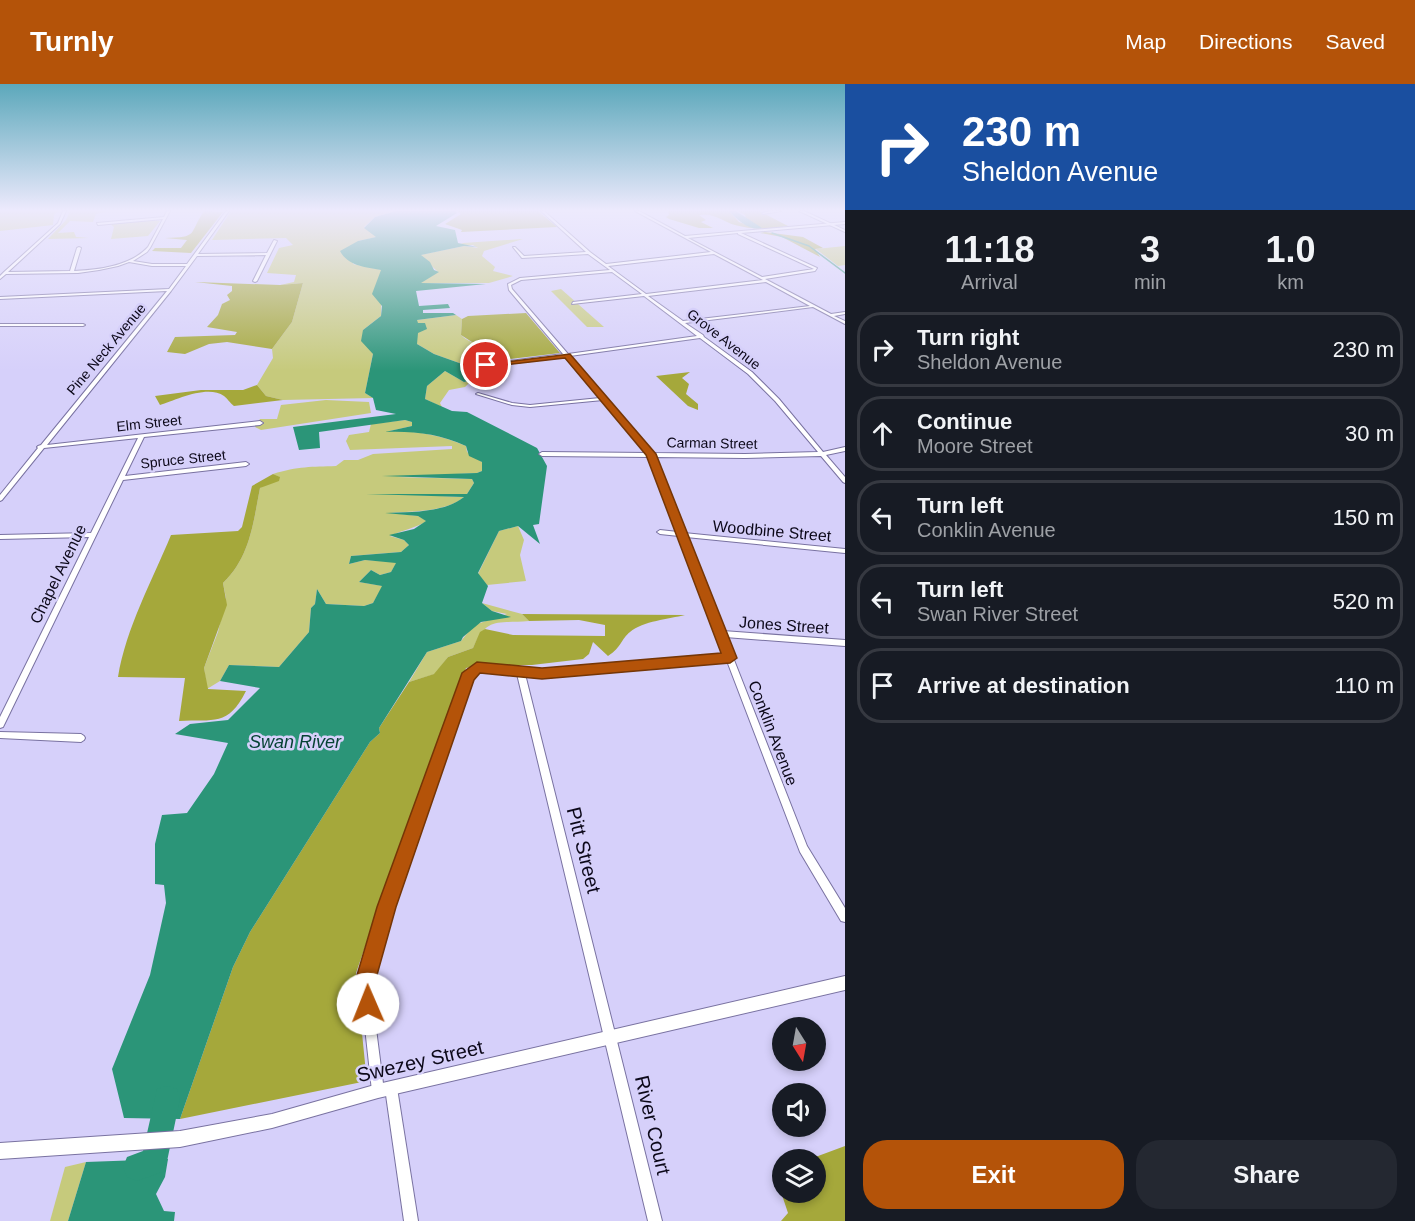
<!DOCTYPE html>
<html lang="en">
<head>
<meta charset="utf-8">
<style>
	body { margin:0; font-family:Arial,sans-serif; background:#242831; color:#f1f3f6; height:100vh; display:flex; flex-direction:column; font-size:22px; white-space:nowrap }
	* { box-sizing:border-box; margin:0 }
	p { font-size:20px; color:#9ea1a6 }
	.icon { flex:none; width:33px; height:33px; fill:none; stroke:currentColor; stroke-width:2; stroke-linecap:round; stroke-linejoin:round }
	.map { position:relative; flex:1; overflow:hidden }
	.sheet { display:flex; flex-direction:column; background:#171b24; width:570px }
	.sheet>* { flex:none }
	.guide { background:#1a4fa0; color:#fff; overflow:hidden }
	.needle { width:39px; rotate:169deg }
	.buttons { position:absolute; left:772px; top:933px; display:grid; gap:12px }
	.buttons a { display:grid; place-items:center; width:54px; height:54px; border-radius:50%; background:#171b24; box-shadow:0 3px 9px #0003; font-size:30px }
	.pin { position:absolute; display:grid; place-items:center; width:51px; height:51px; color:#fff; margin:-26px; border:3px solid #fff; border-radius:50%; box-shadow:0 2px 6px #0007 }
	.me { position:absolute; width:66px; margin:-33px; rotate:359deg; stroke-linejoin:round; filter:drop-shadow(0 0 4px #0008) }
	.turn { display:flex; align-items:center; gap:21px; height:126px; padding:0 18px; font-size:27px }
	.turn .icon { width:78px; height:78px; stroke-width:2.5 }
	.turn b { display:block; font-size:42px; line-height:51px }
	.eta { display:flex; justify-content:space-evenly; align-items:center; height:102px; text-align:center }
	.eta b { font-size:36px; font-weight:700; line-height:42px }
	.cta { display:flex; gap:12px; margin-top:auto; padding:12px 18px }
	.cta a { flex:1; height:69px; border-radius:24px; background:#b45309; color:#fff; font-size:24px; font-weight:700; line-height:69px; text-align:center }
	.cta a+a { background:#242831; color:#f1f3f6 }
	ul { padding:0; list-style:none }
	li { display:flex; align-items:center; gap:18px; height:75px; margin:0 12px 9px; padding:0 6px; border:3px solid #363941; border-radius:24px }
	li div { flex:1 }
	li b { display:block; font-size:22px }
	li em { font-style:normal }
	header { display:flex; align-items:center; gap:36px; box-sizing:border-box; height:84px; padding:0 30px; background:#b45309; color:#fff }
	header strong { font-size:28px }
	nav { display:flex; gap:33px; margin-inline-start:auto; font-size:21px }
	main { display:flex; flex:1; min-height:0 }
	.map>svg:first-child { display:block }
</style>
</head>
<body>
<header>
<strong>Turnly</strong>
<nav><a>Map</a><a>Directions</a><a>Saved</a></nav>
</header>
<main>
<div class="map">
<svg width="845" height="1137" viewBox="0 0 845 1137">
	<rect width="100%" height="100%" fill="#d6d0fa"/>
	<!-- green -->
	<g fill="#c6ca7c">
		<polygon points="0,127 58,127 54,131 53,141 0,147"/>
		<polygon points="70,127 108,127 96,130 93,138 70,137 58,149 74,148 76,153 89,154 48,155 66,136"/>
		<polygon points="231,127 396,127 375,133 364,143 377,153 358,157 353,180 382,186 381,232 363,246 373,270 365,309 373,314 283,316 266,312 257,301 273,274 272,265 292,238 303,199 280,201 294,198 296,191 267,189 279,164 293,161 286,154 212,156"/>
		<polygon points="148,136 160,137 148,152 111,155 114,143 110,140"/>
		<polygon points="523,155 484,167 482,172 495,183 493,187 513,192 489,199 420,199 438,188 420,171 464,162 478,164 473,161 459,161 463,159"/>
		<polygon points="845,162 845,181 838,182 816,165"/>
		<polygon points="561,205 604,243 587,243 551,207"/>
		<path d="M456 231 462 235 461 251C469 259 478 259 486 267 479 273 470 277 462 280L434 270 417 260V236Z"/>
		<polygon points="445,287 464,298 472,296 465,303 449,306 440,319 442,323 425,315 427,302"/>
		<polygon points="326,316 369,318 371,329 261,346 255,343 260,335 277,335 281,321"/>
		<path d="M405 336 412 338V342L390 347C418 347 441 351 466 362L467 368 482 378V387L477 389 397 393 472 395 474 399 467 410H394L464 413C446 428 415 427 391 429L418 432 427 437C415 444 403 446 390 452L404 456 409 461 401 468 351 472 349 480 365 476 397 478 391 488 380 491 371 486 359 498 383 502 373 519 364 522 326 520 317 505 315 520 311 524 309 548 279 583 229 581 220 597 207 605 204 584 218 548 226 514 223 499C250 473 253 440 260 404L279 393 273 390C298 382 312 383 336 382L344 376H358L373 370 452 365V362L350 366 346 357 349 351 369 348 371 340Z"/>
		<polygon points="518,442 524,456 520,471 526,497 487,501 478,490 499,447"/>
		<path d="M482 519 522 530 529 537C495 540 488 532 473 564L448 573 435 590 409 598 427 568 461 557 474 541 507 530 492 527Z"/>
		<polygon points="86,1078 68,1137 50,1137 65,1083"/>
	</g>
	<!-- forest -->
	<g fill="#a5a83b">
		<path d="M204 127 223 128 191 169 152 167 155 164H181L187 156 165 154C199 153 188 151 204 127Z"/>
		<polygon points="458,127 538,127 557,143 461,148 462,146 445,140 461,130"/>
		<path d="M668 127H729L739 138 748 141 745 131 738 127H759L788 142C770 145 752 146 735 141 722 137 713 128 699 131L706 136 701 138 713 144H699L669 135 666 133 669 131Z"/>
		<polygon points="765,148 803,153 823,164 815,165 820,173 782,153 760,149"/>
		<polygon points="195,198 280,201 303,199 292,238 272,265 227,258 209,260 185,270 167,268 175,253 235,251 237,248 207,243 218,231 222,220 230,216 227,211 232,207 232,202"/>
		<polygon points="526,229 560,269 484,278 481,273 486,267 461,251 462,235 468,232"/>
		<polygon points="690,288 682,294 689,300 686,310 698,320 698,326 688,322 656,292"/>
		<path d="M257 301 266 312 283 316 234 322C230 319 227 314 224 312 208 300 175 316 160 321L155 312 201 306H243Z"/>
		<path d="M273 390 280 393 279 397 260 404C253 440 250 473 223 499L227 521 204 584 208 605 246 607C228 643 214 635 179 637L185 594 118 593C126 544 152 497 171 451L238 447 242 443 252 402Z"/>
		<path d="M522 530 685 531C669 535 643 537 630 548 621 555 622 563 608 572L593 558 589 570 583 575 532 581H483L466 584 406 744 356 889 366 989 362 998 180 1035 233 883 250 848 370 658 380 649 379 644 409 598 434 590 448 573 473 564 480 548 485 545 513 551 605 552V541L579 536 529 537Z"/>
		<polygon points="845,1062 845,1137 781,1137 788,1129 774,1087 783,1084 783,1108 816,1108 816,1076 810,1075"/>
	</g>
	<!-- water -->
	<g fill="#2b9578">
		<path d="M396 127H455L457 129 436 142 455 146 458 159 477 163 464 162 421 171 430 178 434 186 439 188 421 199 486 200 416 207 419 222 448 220 450 224 423 226V229H453L456 231 417 236 418 239H425L427 245 418 249 417 260 434 270 462 280 472 296 464 298 445 287 427 302 425 315 452 327 467 328 537 364 547 382 539 440 533 441 540 460 518 442 499 447 478 489 488 502 482 519 492 527 511 533 481 538 463 553 461 557 427 568 379 644 380 649 370 658 250 848 233 883 180 1035 124 1034 112 985 150 891 166 819 164 801 155 800V760L162 731 187 729 214 690 228 659 175 650 190 640 228 636 260 604 220 597 229 581 279 583 309 548 311 524 315 520 317 505 326 520 364 522 373 519 382 502 359 498 371 486 380 491 391 488 396 479 365 476 349 480 351 472 401 468 409 461 404 456 389 451 414 445 426 437 418 432 385 429C410 428 444 429 464 413L366 410H467L474 399 472 395 382 392 477 389 482 387V378L469 372 466 362C439 350 415 347 385 348L412 342V338L405 336 319 348 320 364 299 366 293 343 396 330 376 326 373 314 365 309 373 270 361 257 363 246 381 232 382 222 372 210 381 186C365 183 348 182 340 167L358 157 376 153 364 144 375 133Z"/>
		<polygon points="168,1075 165,1093 156,1110 164,1127 175,1128 174,1137 68,1137 86,1078"/>
	</g>
	<g fill="none" stroke-linecap="round" stroke-linejoin="round">
		<!-- stream -->
		<polyline stroke="#2b9578" stroke-width="1.5" points="772,149 809,162 845,189"/>
		<!-- river -->
		<g fill="#2b9578" fill-rule="evenodd">
			<path d="M729 127H736L762 144C751 148 737 136 729 127Z"/>
			<polygon points="167,1002 177,1005 180,1015 165,1087 137,1097 127,1093 123,1083 127,1073 143,1067 157,1005"/>
		</g>
		<!-- minor casing -->
		<g stroke="#7972a1" stroke-width="2">
			<g id="minor">
				<path d="M63 127H66L60 140 8 188 70 187 77 164 79 163 81 164 74 187C98 186 131 182 148 163L163 135 98 141 97 139 164 133 167 127H170L150 164 147 168 133 177 152 180H187L226 127H229L198 170 267 169 274 156 277 157 257 197 255 198 253 197 266 171 197 172 171 207 47 361 260 337 263 339 260 341 144 353 125 392 246 378 249 380 246 382 123 396 4 641 3 643 0 644V633L89 453 0 455V451L91 449 138 354 44 364 2 416 0 417V411L38 364 37 363 38 362 41 361 167 207 0 215V213L169 205 186 182H152L129 178 118 182 99 186 78 189 6 190 0 195V192L4 188 58 139Z"/>
				<path d="M541 127H544L590 168 606 180 711 168 635 127H639L685 152 845 138V140L741 149 817 184 815 187 765 195 831 230 845 228V230L834 232 845 237V240L813 223 685 239 703 251 704 253 752 288 779 315 823 368 845 363V367L826 371 845 393V399L843 398 821 372 745 374 655 373 684 449 845 465V469L686 453 723 547 845 556V562L725 553 807 762 845 824V838L841 837 800 768 727 577 542 592 525 590 662 1137H648L517 590 479 586 470 594 391 823 370 898 384 1007 382 1011 378 1013 374 1011 372 1007 360 898 381 823 464 591 474 581 477 580 542 586 725 572 679 452 660 450 657 448 660 446 678 448 649 373 542 372 539 370 542 368 648 369 603 316 530 323 512 321 476 310 478 309 512 319 530 321 600 314 565 273 471 284 469 283 471 282 563 270 509 206 508 200 520 194 610 186 588 170 522 174 513 163H515L524 172 586 168ZM738 149V150L814 185 762 193 688 154ZM714 170 763 196 646 210 608 182ZM612 188 642 210 573 218 572 220 644 212 697 252 568 270 512 205 511 201 521 196ZM766 198 810 222 683 237 648 212ZM700 254 748 290 775 317 818 368 745 370 653 369 570 272Z"/>
				<polygon points="770,127 781,127 763,130 762,129"/>
				<polygon points="0,240 83,240 85,241 83,242 0,242"/>
				<polygon points="0,648 81,650 84,652 85,654 84,656 81,658 0,654"/>
				<polygon points="391,998 395,1000 397,1004 418,1137 404,1137 385,1004 387,1000"/>
			</g>
		</g>
		<!-- tertiary casing -->
		<g stroke="#7972a1" stroke-width="2">
			<g id="tertiary">
				<polygon points="804,127 845,146 845,148 799,127"/>
				<polygon points="845,892 845,906 378,1014 272,1044 180,1063 0,1075 0,1059 180,1047 272,1030 378,1000"/>
			</g>
		</g>
		<!-- minor -->
		<use href="#minor" fill="#fff" fill-rule="evenodd"/>
		<!-- tertiary -->
		<use href="#tertiary" fill="#fff" fill-rule="evenodd"/>
	</g>
	<!-- sky -->
	<linearGradient id="sky" x2="0" y2="1"><stop stop-color="#5ca8bb"/><stop offset="0.44" stop-color="#edeafd"/><stop offset="1" stop-color="#edeafd" stop-opacity="0"/></linearGradient>
	<rect width="845" height="287" fill="url(#sky)"/>
	<!-- route -->
	<polygon fill="#b45309" stroke="#753606" stroke-width="1.5" points="570,270 656,370 737,574 730,579 542,595 480,589 474,596 396,823 375,898 378,920 375,927 368,930 361,927 355,898 377,823 462,589 477,578 542,584 721,569 646,371 565,274 486,283 482,281"/>
	<g text-anchor="middle" dominant-baseline="central" stroke-width="5" stroke-linejoin="round" paint-order="stroke">
		<!-- far-street labels -->
		<g font-size="14" fill="#0c0819" stroke="#d6d0fa">
			<text transform="translate(724 255) rotate(38)">Grove Avenue</text>
			<text transform="translate(106 265) rotate(-50)">Pine Neck Avenue</text>
			<text transform="translate(149 339) rotate(-6)">Elm Street</text>
			<text transform="translate(712 359) rotate(1)">Carman Street</text>
			<text transform="translate(183 375) rotate(-6)">Spruce Street</text>
		</g>
		<!-- street labels -->
		<g font-size="16" fill="#0c0819" stroke="#d6d0fa">
			<text transform="translate(772 447) rotate(5)">Woodbine Street</text>
			<text transform="translate(58 490) rotate(-64)">Chapel Avenue</text>
			<text transform="translate(784 541) rotate(4)">Jones Street</text>
			<text transform="translate(773 649) rotate(69)">Conklin Avenue</text>
		</g>
		<!-- water labels -->
		<g font-size="18" font-style="italic" fill="#064334" stroke="#d6d0fa">
			<text x="295" y="658">Swan River</text>
		</g>
		<!-- near-street labels -->
		<g font-size="20" fill="#0c0819" stroke="#d6d0fa">
			<text transform="translate(584 766) rotate(76)">Pitt Street</text>
			<text transform="translate(420 977) rotate(-13)">Swezey Street</text>
			<text transform="translate(653 1041) rotate(77)">River Court</text>
		</g>
	</g>
</svg>
<div class="buttons">
<a><svg class="needle" viewBox="-14 -14 28 28"><path d="M0-13l5 13h-10z" fill="#e53935"/><path d="M0 13l5-13h-10z" fill="#9ea1a6"/></svg></a>
<a><svg class="icon" aria-label="sound" viewBox="0 0 24 24"><path d="M4 9h4l5-4v14l-5-4H4zM17 9q2 3 0 6"/></svg></a>
<a><svg class="icon" aria-label="layers" viewBox="0 0 24 24"><path d="M12 4l9 5-9 5-9-5zM3 14l9 5 9-5"/></svg></a>
</div>
<div class="pin" style="left:486px;top:281px;background:#d93025"><svg class="icon" aria-label="arrive" viewBox="0 0 24 24"><path d="M6 21V4h12l-3 4 3 4H6"/></svg></div>
<svg class="me" style="left:368px;top:920px" viewBox="-20 -20 40 40"><circle r="19" fill="#fff"/><path d="M0-13L10 11 0 6-10 11z" fill="#b45309"/></svg>
</div>
<section class="sheet">
<div class="guide">
<div class="turn"><svg class="icon" aria-label="right" viewBox="0 0 24 24"><path d="M7 20v-9h11M14 6l5 5-5 5"/></svg><div><b>230 m</b>Sheldon Avenue</div></div>
</div>
<div class="eta">
<div><b>11:18</b><p>Arrival</p></div>
<div><b>3</b><p>min</p></div>
<div><b>1.0</b><p>km</p></div>
</div>
<ul>
<li><svg class="icon" aria-label="right" viewBox="0 0 24 24"><path d="M7 20v-9h11M14 6l5 5-5 5"/></svg><div><b>Turn right</b><p>Sheldon Avenue</p></div><em>230 m</em></li>
<li><svg class="icon" aria-label="ahead" viewBox="0 0 24 24"><path d="M12 20V5M6 11l6-6 6 6"/></svg><div><b>Continue</b><p>Moore Street</p></div><em>30 m</em></li>
<li><svg class="icon" aria-label="left" viewBox="0 0 24 24"><path d="M17 20v-9H6M10 6l-5 5 5 5"/></svg><div><b>Turn left</b><p>Conklin Avenue</p></div><em>150 m</em></li>
<li><svg class="icon" aria-label="left" viewBox="0 0 24 24"><path d="M17 20v-9H6M10 6l-5 5 5 5"/></svg><div><b>Turn left</b><p>Swan River Street</p></div><em>520 m</em></li>
<li><svg class="icon" aria-label="arrive" viewBox="0 0 24 24"><path d="M6 21V4h12l-3 4 3 4H6"/></svg><div><b>Arrive at destination</b></div><em>110 m</em></li>
</ul>
<div class="cta"><a>Exit</a><a>Share</a></div>
</section>
</main>
</body>
</html>
